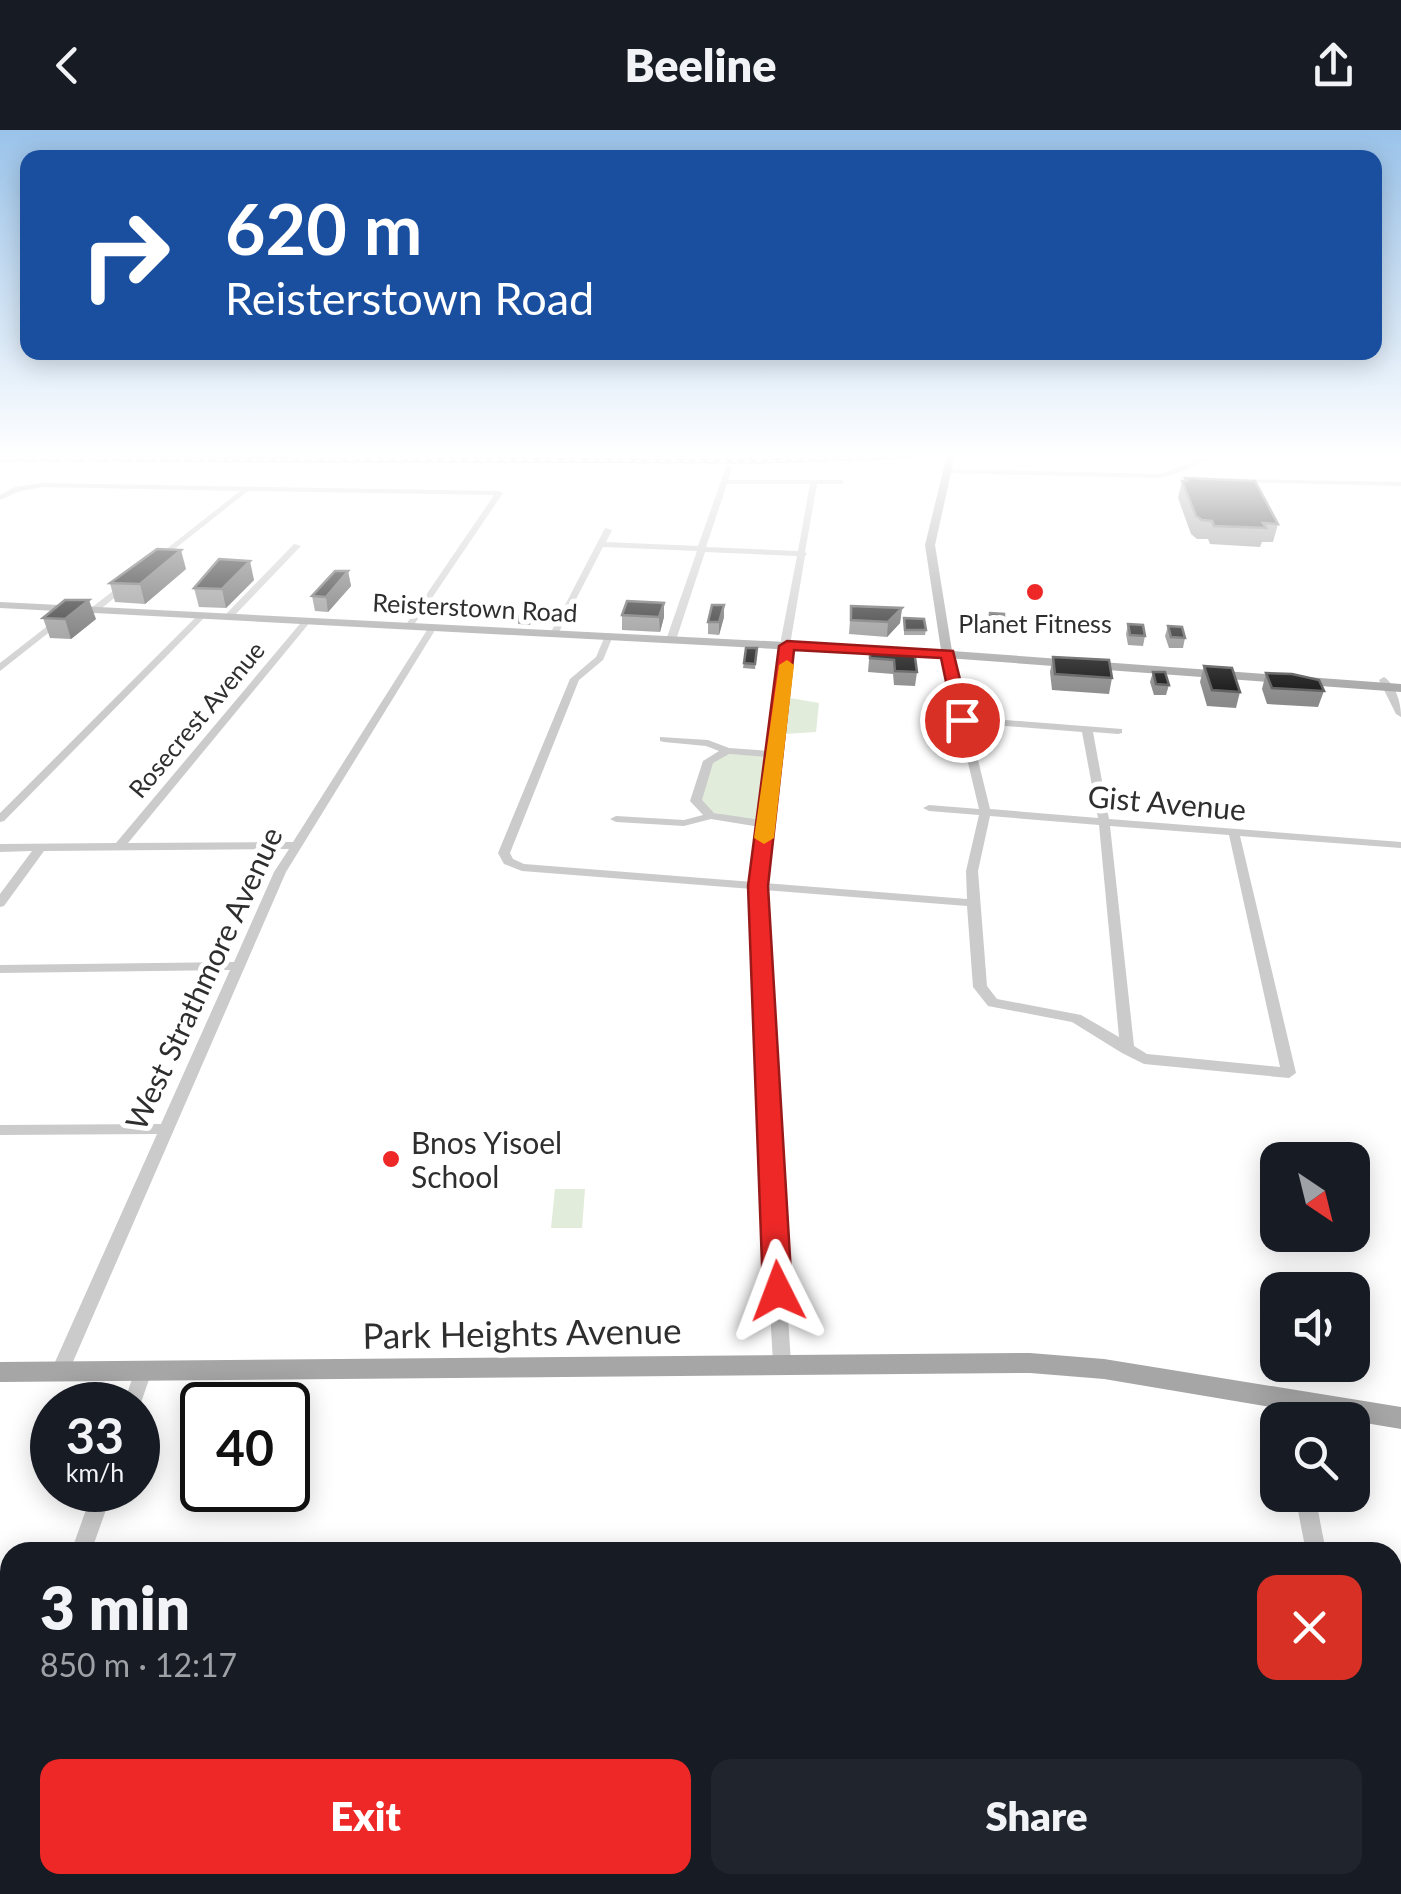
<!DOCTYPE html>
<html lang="en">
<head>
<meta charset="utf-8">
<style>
	body { margin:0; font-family:Lato,sans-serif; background:#20242c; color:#f1f3f6; height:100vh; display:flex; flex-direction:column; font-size:38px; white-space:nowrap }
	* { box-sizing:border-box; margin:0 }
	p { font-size:32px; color:#9ea1a6 }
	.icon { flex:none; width:55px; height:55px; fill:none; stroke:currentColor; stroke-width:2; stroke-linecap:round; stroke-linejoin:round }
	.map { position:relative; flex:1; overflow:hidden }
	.drawer { position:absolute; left:0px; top:1412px; width:1402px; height:352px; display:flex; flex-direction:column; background:#171b24; border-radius:30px 30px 0 0; box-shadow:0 5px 25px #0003 }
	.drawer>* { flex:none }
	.top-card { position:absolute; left:20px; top:20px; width:1362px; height:210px; border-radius:20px; box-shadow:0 5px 25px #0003; background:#1a4fa0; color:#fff; overflow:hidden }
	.needle { width:65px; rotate:145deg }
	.fabs { position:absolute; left:1260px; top:1012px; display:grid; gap:20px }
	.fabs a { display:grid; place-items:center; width:110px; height:110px; border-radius:20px; background:#171b24; box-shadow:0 5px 25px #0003; font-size:50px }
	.speed { position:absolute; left:30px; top:1252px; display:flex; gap:20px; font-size:50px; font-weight:700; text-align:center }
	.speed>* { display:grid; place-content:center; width:130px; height:130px; border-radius:50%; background:#171b24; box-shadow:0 5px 25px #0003; line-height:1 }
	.speed small { font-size:25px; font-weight:400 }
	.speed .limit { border:5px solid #111; border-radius:15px; background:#fff; color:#111 }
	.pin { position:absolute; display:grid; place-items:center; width:85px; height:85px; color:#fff; margin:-42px; border:5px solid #fff; border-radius:50%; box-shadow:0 2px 10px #0007 }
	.me { position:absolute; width:110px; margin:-55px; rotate:357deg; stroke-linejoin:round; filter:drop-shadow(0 0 8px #0008) }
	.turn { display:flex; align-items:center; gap:35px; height:210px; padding:0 40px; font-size:45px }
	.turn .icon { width:130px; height:130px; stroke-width:2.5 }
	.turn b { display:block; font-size:70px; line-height:85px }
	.round { display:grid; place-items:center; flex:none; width:105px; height:105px; border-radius:20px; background:#20242c }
	.overview { display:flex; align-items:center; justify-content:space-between; height:170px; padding:0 40px }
	h1 { font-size:60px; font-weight:800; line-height:75px }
	.cta { display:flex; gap:20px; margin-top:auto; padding:20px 40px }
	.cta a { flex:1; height:115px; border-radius:20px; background:#ed2827; color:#fff; font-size:40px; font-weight:800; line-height:115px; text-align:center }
	.cta a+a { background:#20242c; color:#f1f3f6 }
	header { display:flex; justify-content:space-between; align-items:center; height:130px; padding:0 40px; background:#171b24; font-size:45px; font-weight:800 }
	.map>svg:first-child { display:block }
</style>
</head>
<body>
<header><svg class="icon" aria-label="back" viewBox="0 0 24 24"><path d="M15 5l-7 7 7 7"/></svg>Beeline<svg class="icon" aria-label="share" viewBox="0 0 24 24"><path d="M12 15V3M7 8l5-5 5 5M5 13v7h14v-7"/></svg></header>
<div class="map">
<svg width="1401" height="1764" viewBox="0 0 1401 1764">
	<rect width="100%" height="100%" fill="#fff"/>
	<!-- green -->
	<g fill="#e2ecda">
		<polygon points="790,568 819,573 816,602 785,604"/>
		<polygon points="727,624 765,626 759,692 711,682 700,673 713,629"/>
		<polygon points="555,1059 585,1059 582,1098 551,1098"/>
	</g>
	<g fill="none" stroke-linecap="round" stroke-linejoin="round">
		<!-- minor -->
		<g fill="#cbcbcb" fill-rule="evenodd">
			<polygon points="1212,325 1226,325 1206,330 1178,343 1160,348 948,343 945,341 948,339 1160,344"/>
			<path d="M729 335 732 337 728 350H841L845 352 841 354H817L805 422 807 424 805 426 791 509 793 524 764 753 967 769 966 741 979 685 929 681 923 678 929 675 979 679 942 524 947 521 952 524 967 587 1122 599V603L1118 604 1093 602 1109 689 1401 712V718L1240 706 1296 943 1289 948 1144 934 1122 923 1072 892 988 876 973 857 967 776 764 760 765 837 791 1233 788 1238 782 1241 776 1238 773 1233 751 837 752 759 522 741 504 734 498 723 570 549 596 527 605 506 609 503 613 506 603 530 579 550 510 723 513 729 524 734 753 752 760 697 711 689 684 696 616 692 610 689 616 686 684 690 703 685 690 671 703 631 719 621 706 616 664 612 660 611V607L708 610 729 618 770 621 783 524 781 509 797 426 705 422 676 510 671 513 666 510 697 421 603 417 558 504 554 507 550 504 605 398 612 400 606 412 698 416 726 337ZM727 354H810L798 421 706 417ZM969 593 1082 602 1098 688 990 679ZM729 624 769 627 761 690 714 683 702 670 713 633ZM990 686 1099 695 1119 907 1081 885 997 869 987 856 978 741ZM1110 696 1229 705 1280 937 1147 924 1134 916Z"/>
			<polygon points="1237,349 1401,352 1401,356 1235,352"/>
			<polygon points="43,353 499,361 503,363 413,496 409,499 405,496 494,365 248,361 158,432 154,430 155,428 240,361 43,357 20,361 0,370 0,365 15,357"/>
			<polygon points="294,414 301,416 231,489 225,489 225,485"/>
			<polygon points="122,454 129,456 97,482 91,482 91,478"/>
			<polygon points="199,484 206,486 4,691 0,692 0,683"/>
			<polygon points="59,487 66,489 0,541 0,533"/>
			<polygon points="304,489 311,491 128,713 293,712 429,497 433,494 437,497 286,742 69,1241 66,1247 60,1249 54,1247 51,1241 157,1004 0,1005 0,995 161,994 230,840 0,843 0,835 234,832 274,742 289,719 44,721 4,776 0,777 0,764 32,721 0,722 0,714 116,713"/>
			<path d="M1384 547C1396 555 1401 573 1401 587L1396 584 1379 550Z"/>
			<polygon points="143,1233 149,1235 152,1241 138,1281 138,1275 123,1275 137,1235"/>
			<polygon points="1286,1261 1293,1263 1299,1290 1281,1290 1277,1269 1279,1263"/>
			<polygon points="93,1360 113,1360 91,1422 71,1422"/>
			<polygon points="1295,1365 1315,1365 1326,1422 1306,1422"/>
			<polygon points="10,1604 10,1647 8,1651 0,1655 0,1612 2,1608"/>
			<polygon points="1367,1755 1391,1755 1392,1764 1368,1764"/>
		</g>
		<!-- major -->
		<g fill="#a6a6a6" fill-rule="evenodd">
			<polygon points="947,325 955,325 935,415 952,521 1401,554 1401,562 947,528 0,478 0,472 941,520 925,415"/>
			<polygon points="1030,1223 1104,1229 1401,1277 1401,1299 1104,1249 1030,1243 0,1252 0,1232"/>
		</g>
		<!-- rail casing -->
		<g stroke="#838383" stroke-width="5">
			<polyline id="rail" points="0,329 762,331 947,325"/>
		</g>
		<!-- rail -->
		<use href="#rail" stroke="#fff" stroke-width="2.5" stroke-dasharray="6" stroke-linecap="butt"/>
	</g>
	<!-- wall -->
	<g fill="#8a8a8a">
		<polygon points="1185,348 1278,394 1273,412 1262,412 1260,417 1210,414 1208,409 1197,409 1191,404 1178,368 1182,351 1184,351"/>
		<polygon points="186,439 145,474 115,472 110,453"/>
		<polygon points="348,441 351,456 328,482 315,481 312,466"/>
		<polygon points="254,450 226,478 199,477 194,458"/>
		<polygon points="664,473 664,487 660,502 622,500 622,485"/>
		<polygon points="724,475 724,487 719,505 708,504 708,492"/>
		<polygon points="851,476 902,478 900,493 887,507 849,504"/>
		<polygon points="990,483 1004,484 1002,505 988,503"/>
		<polygon points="535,484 530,495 518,494 518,489"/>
		<polygon points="43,488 96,489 71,509 50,508"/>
		<polygon points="904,488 926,500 925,505 904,505"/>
		<polygon points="1128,494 1145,506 1143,516 1128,515 1126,504"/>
		<polygon points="1168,496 1185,508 1183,518 1169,518 1165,506"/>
		<polygon points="746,518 757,518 755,539 743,538"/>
		<polygon points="870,518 917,542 915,556 894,555 893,544 868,542"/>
		<polygon points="1053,527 1112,548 1109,564 1052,560 1050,542"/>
		<polygon points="1204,536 1240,562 1236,578 1207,576 1200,552"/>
		<polygon points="1153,542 1169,555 1166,565 1154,565 1150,552"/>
		<polygon points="1266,543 1324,561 1318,577 1267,574 1262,559"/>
	</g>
	<!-- shaded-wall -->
	<g fill="#5b5b5b">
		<polygon points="181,420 186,439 145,474 140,454"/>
		<polygon points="250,431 254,450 226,478 222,459"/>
		<polygon points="348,441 351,456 328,482 326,467"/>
		<polygon points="89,470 96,489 71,509 65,489"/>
		<polygon points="664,473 664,487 660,502 659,487"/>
		<polygon points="724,475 724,487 719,505 719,492"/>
		<polygon points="902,478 900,493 887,507 888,492"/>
	</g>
	<!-- building -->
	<g fill="#151515" stroke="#5b5b5b" stroke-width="2.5">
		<polygon points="1185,348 1255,351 1278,394 1263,393 1266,398 1214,396 1212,391 1202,390 1196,386 1182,351 1187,351"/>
		<polygon points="157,419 181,420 140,454 110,453"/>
		<polygon points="219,429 250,431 222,459 194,458"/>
		<polygon points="335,441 348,441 326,467 312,466"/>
		<polygon points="65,470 89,470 65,489 43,488"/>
		<polygon points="627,471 664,473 659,487 622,485"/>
		<polygon points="712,475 724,475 719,492 708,492"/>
		<polygon points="851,476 902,478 888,492 851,490"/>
		<polygon points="523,479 535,480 530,490 518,489"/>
		<polygon points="990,483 1004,484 1004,495 989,493"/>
		<polygon points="904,488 924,489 926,500 905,500"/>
		<polygon points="1128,494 1143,495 1145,506 1130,505"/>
		<polygon points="1168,496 1182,497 1185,508 1171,507"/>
		<polygon points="746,518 757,518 755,534 744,533"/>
		<polygon points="870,518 914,520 917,542 895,541 894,530 870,528"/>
		<polygon points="1053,527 1109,530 1112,548 1055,544"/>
		<polygon points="1204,536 1232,538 1240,562 1212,560"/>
		<polygon points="1153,542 1165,542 1169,555 1156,554"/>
		<polygon points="1266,543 1292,544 1319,550 1324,561 1272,558"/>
	</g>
	<!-- sky -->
	<linearGradient id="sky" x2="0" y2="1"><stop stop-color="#9ac3ea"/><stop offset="0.57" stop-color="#fff"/><stop offset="1" stop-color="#fff" stop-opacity="0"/></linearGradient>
	<rect width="1401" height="572" fill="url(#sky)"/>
	<!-- route -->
	<polygon fill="#ed2827" stroke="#9a1a19" stroke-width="2.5" points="787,511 953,521 970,590 962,595 954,590 941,528 794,520 768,756 792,1161 788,1169 768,1169 763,1161 748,756 779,516"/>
	<!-- slow -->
	<polygon fill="#f59e0b" points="787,530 794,535 774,708 764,714 754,708 779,535"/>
	<!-- markers -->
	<g fill="#ed2827" stroke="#fff" stroke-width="4">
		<circle cx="1035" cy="462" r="10"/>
		<circle cx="391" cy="1029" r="10"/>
	</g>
	<g text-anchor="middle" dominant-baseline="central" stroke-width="10" stroke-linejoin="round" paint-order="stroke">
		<!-- far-street labels -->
		<g font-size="25" fill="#2e2e2e" stroke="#fff">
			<text transform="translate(475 477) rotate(3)">Reisterstown Road</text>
			<text transform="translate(196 589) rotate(-50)">Rosecrest Avenue</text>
		</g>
		<!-- far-poi labels -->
		<g font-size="25" fill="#2e2e2e" stroke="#fff">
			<text x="1035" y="493">Planet Fitness</text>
		</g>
		<!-- street labels -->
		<g font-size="30" fill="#2e2e2e" stroke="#fff">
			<text transform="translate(1167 672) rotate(5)">Gist Avenue</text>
			<text transform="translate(203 848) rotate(-65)">West Strathmore Avenue</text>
		</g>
		<!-- poi labels -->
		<g font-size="30" fill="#2e2e2e" stroke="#fff" text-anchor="start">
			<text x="411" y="1012">Bnos Yisoel<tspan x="411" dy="34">School</tspan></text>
		</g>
		<!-- near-street labels -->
		<g font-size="35" fill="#2e2e2e" stroke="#fff">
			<text transform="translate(522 1202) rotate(-1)">Park Heights Avenue</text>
		</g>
	</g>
</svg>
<div class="fabs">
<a><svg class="needle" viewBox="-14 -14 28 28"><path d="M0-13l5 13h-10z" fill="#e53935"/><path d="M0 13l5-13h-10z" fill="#9ea1a6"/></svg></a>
<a><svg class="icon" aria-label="sound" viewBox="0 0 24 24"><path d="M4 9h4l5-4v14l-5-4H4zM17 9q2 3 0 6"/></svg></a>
<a><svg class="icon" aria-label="search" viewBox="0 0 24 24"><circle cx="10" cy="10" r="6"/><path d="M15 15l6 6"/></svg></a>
</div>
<div class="speed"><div>33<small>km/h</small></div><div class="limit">40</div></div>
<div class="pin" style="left:962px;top:590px;background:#d93025"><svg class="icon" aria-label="arrive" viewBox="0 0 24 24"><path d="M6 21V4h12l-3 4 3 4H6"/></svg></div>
<svg class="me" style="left:778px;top:1161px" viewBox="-20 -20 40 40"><path d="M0-17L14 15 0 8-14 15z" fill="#ed2827" stroke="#fff" stroke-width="4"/></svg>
<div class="top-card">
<div class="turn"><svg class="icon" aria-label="right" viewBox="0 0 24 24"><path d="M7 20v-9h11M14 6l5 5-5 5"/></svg><div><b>620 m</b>Reisterstown Road</div></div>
</div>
<section class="drawer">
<div class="overview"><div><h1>3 min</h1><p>850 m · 12:17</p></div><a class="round" style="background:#d93025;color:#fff"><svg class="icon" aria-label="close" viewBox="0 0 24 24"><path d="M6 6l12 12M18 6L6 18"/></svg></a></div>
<div class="cta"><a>Exit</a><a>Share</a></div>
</section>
</div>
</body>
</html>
